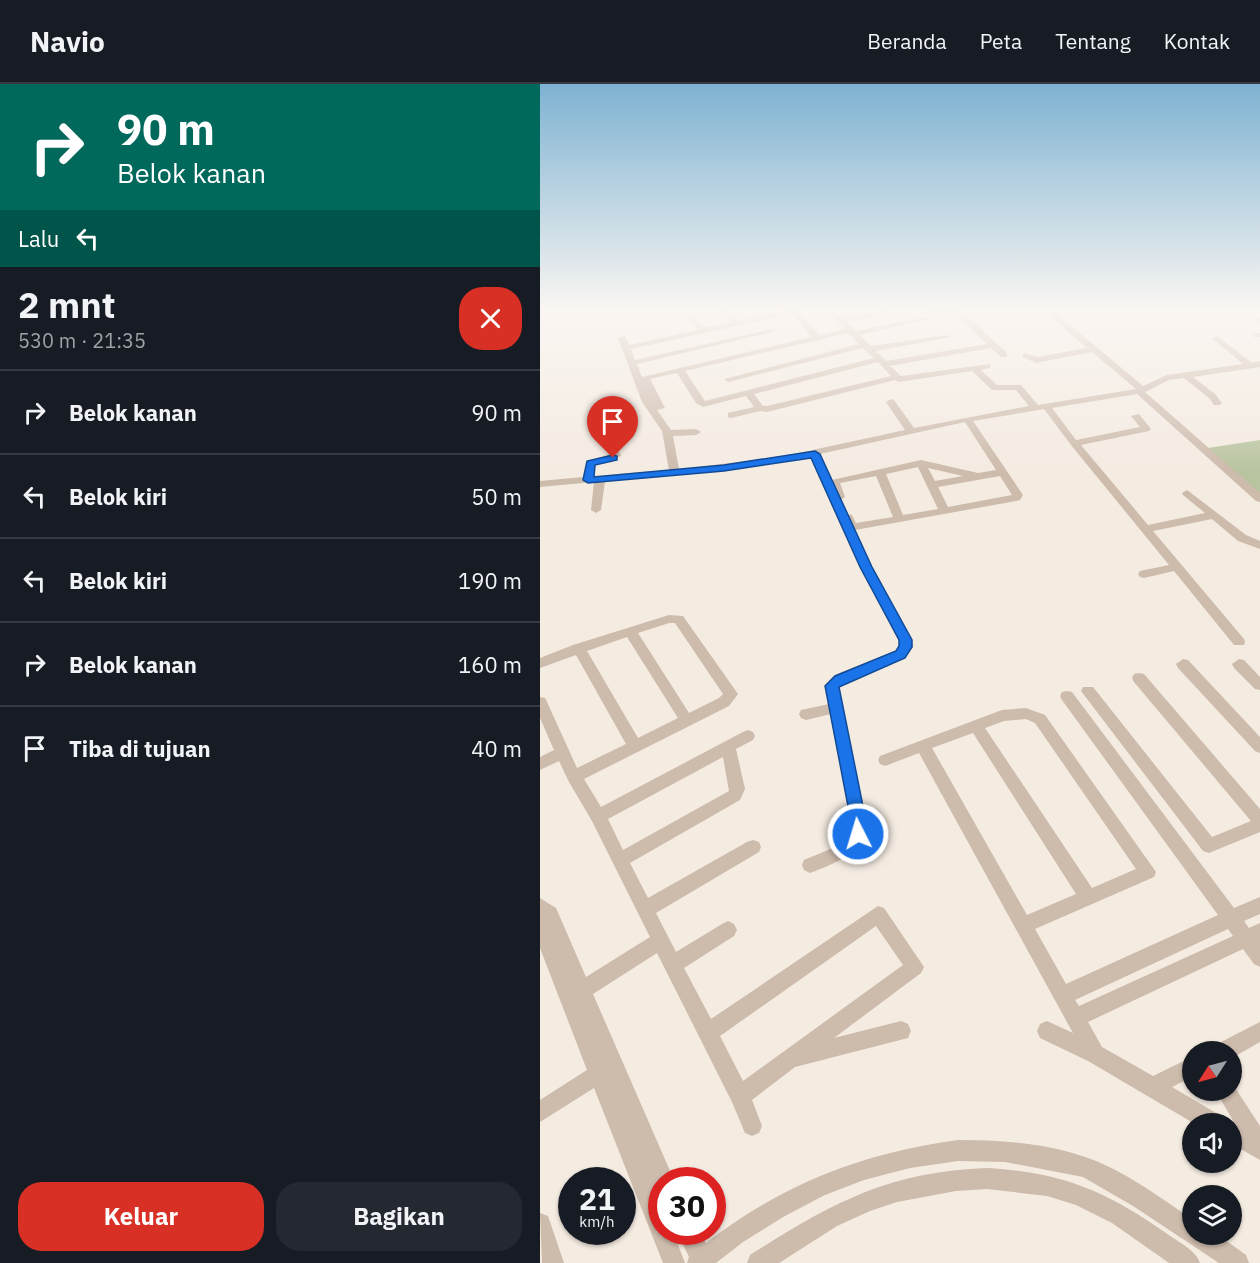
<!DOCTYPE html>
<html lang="id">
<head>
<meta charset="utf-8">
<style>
	body { margin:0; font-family:"IBM Plex Sans",sans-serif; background:#242831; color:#f1f3f6; height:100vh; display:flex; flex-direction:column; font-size:22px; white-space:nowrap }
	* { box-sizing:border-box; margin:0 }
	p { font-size:20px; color:#9ea1a6 }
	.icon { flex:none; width:33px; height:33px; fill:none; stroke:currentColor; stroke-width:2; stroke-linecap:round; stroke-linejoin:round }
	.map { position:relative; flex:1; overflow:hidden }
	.drawer { display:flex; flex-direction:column; background:#171b24; width:540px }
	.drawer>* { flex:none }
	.guide { background:#00695c; color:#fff; overflow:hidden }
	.needle { width:39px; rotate:234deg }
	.tools { position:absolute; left:642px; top:957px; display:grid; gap:12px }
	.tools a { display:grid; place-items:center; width:60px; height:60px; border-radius:50%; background:#171b24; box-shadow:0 2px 4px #0004; font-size:30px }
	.speed { position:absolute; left:18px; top:1083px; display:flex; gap:12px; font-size:30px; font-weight:700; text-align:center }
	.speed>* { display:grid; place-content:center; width:78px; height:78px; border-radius:50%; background:#171b24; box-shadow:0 2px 4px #0004; line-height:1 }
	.speed small { font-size:15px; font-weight:400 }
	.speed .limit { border:9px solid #d22; background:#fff; color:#111 }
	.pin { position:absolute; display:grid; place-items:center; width:51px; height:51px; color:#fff; margin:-62px -26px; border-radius:50% 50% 50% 0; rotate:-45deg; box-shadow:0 0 6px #0007 }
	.pin .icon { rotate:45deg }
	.me { position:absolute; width:66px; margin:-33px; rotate:355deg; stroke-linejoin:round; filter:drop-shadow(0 0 4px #0008) }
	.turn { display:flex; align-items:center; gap:21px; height:126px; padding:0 18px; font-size:27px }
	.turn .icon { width:78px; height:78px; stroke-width:2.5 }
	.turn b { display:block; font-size:42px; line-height:51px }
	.then { display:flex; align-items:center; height:57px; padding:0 18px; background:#0003; gap:12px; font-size:22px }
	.round { display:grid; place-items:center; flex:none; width:63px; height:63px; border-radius:24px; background:#242831 }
	.headline { display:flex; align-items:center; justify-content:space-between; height:102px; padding:0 18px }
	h1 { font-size:36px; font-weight:800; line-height:45px }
	.cta { display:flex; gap:12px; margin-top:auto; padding:12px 18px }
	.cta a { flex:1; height:69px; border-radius:24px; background:#d93025; color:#fff; font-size:24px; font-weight:800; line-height:69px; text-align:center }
	.cta a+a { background:#242831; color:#f1f3f6 }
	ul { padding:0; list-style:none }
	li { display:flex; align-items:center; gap:18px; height:84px; padding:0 18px; border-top:2px solid #363941 }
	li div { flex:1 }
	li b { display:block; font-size:22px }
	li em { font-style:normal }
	header { display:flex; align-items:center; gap:36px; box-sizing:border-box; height:84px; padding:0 30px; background:#171b24; border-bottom:2px solid #363941 }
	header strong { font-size:28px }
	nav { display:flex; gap:33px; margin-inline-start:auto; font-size:21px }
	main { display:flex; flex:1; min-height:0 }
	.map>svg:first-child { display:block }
</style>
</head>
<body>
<header>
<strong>Navio</strong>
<nav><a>Beranda</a><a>Peta</a><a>Tentang</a><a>Kontak</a></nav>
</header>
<main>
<section class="drawer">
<div class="guide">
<div class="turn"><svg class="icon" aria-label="right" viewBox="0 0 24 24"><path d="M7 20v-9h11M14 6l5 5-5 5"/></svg><div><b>90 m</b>Belok kanan</div></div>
<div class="then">Lalu<svg class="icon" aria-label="left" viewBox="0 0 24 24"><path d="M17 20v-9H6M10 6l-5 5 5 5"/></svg></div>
</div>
<div class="headline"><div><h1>2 mnt</h1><p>530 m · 21:35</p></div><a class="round" style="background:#d93025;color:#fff"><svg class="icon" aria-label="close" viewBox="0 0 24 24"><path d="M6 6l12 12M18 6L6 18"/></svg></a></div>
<ul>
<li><svg class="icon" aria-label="right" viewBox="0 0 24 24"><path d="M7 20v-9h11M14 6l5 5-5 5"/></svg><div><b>Belok kanan</b></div><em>90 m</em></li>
<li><svg class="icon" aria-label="left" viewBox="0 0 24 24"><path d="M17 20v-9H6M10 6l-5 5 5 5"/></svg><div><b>Belok kiri</b></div><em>50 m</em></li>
<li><svg class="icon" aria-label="left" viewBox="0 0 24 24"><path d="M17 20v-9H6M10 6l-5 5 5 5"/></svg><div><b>Belok kiri</b></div><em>190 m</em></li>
<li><svg class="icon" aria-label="right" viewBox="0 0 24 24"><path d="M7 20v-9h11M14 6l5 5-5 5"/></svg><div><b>Belok kanan</b></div><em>160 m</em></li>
<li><svg class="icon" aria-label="arrive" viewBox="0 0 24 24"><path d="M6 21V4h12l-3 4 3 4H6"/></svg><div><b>Tiba di tujuan</b></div><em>40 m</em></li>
</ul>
<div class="cta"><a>Keluar</a><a>Bagikan</a></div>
</section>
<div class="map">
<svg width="720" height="1179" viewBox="0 0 720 1179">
	<rect width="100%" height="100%" fill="#f4ebe1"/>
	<!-- green -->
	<polygon fill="#b8c4a0" points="720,356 720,412 668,364"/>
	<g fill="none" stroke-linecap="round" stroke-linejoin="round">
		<!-- minor -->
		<g fill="#cdbbac" fill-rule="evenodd">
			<path d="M178 224H186L198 237 256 224H271L258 228 280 251 305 245 284 224H292L303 234 356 224 354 229 307 238 316 247 389 232 393 234 320 251 331 262 407 251 411 253 336 267 346 277 447 260 413 228 383 230 379 228 396 224H418L467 269V273H461L451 264 350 282 361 292 450 280V284L441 286 457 301H481L498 321 596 305 552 268 496 279 483 273V269L497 273 547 264 501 224H510L603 302 627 291 703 280 674 256 673 254 677 252 712 279 720 277V283L653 293 675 310 682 319 680 321H674L669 314 644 294 629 296 605 308 720 409V418L716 417 597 310 512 324 536 356 600 343 591 332 599 330 611 345 609 347 541 361 608 441 665 429 643 411 642 409 647 406 706 451 720 457V465L698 457 672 435 613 447 704 555 705 558 704 561H694L634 487 604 494 600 493 598 490 600 487 629 481 531 361 504 325 433 337 483 411 480 416 476 417 315 446 332 483 371 556 373 563 365 573 299 603 327 742C319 771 296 779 270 789L264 786 262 781 264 776C282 768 305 763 311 742L291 630 266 636 261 634 259 630 261 626 289 620 285 601 295 591 355 567 359 562V556L320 483 271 372 184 387 65 397 61 426 56 429 51 426 54 398 0 403V397L43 393 47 377 70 370 59 347 64 344 69 347 81 372 56 381 54 392 129 386 122 347 102 318 78 254 85 252 89 261 158 246 148 233 152 231 165 244 191 238ZM251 230 272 253 102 293 97 280 237 247 233 245 95 276 91 265ZM308 249 319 260 184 295 188 298 323 264 334 274 165 317 145 287ZM338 278 351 292 227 322H223L214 310ZM432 287 452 306H476L489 322 374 344 354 316 351 315 346 318 365 346 240 373 139 385 133 352 156 351 161 348 156 345 131 346 117 326 125 324 110 295 137 289 156 319 163 323 206 312 214 323 188 329V333L191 334 220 327 227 328 355 296 359 298ZM425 338 456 386 438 389 381 376 292 396 280 370ZM378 383 398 425 363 431 346 390ZM388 384 423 392 395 397ZM336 392 353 433 316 439 312 431 307 430 301 416 305 413 300 399ZM460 392 472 411 408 423 398 403Z"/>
			<polygon points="361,224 379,224 364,227"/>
			<polygon points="718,233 720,233 720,239 714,235"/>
			<rect x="713" y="249" width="7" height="4"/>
			<path d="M129 531 143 532 198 610 189 622 44 695 61 723 203 648 208 646 213 648 215 652 213 656 196 665 205 705 200 716 90 779 108 814 207 758 213 756 219 758 221 763 219 768 116 829 136 868 182 840 188 837 194 840 197 846 194 852 144 884 171 935 338 822 344 824 384 883 381 889 294 954 361 937 368 940 371 947 368 954 255 983 212 1016 222 1042 219 1049 212 1052 205 1049 192 1018 117 869 53 910 134 1096H122V1148H133L145 1179H123L54 1004 0 1038V1016L47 986 0 864V814L16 824 46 893 110 853 52 737 29 698 19 677 0 686V673L14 666 0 634V613L5 614 7 618 37 684 86 660 36 571 0 584V574L33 561ZM129 539H135L183 610 179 614 149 629 98 549ZM87 553 138 634 98 654 47 567ZM183 673 189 707 83 766 68 735ZM336 842 363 881 203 997 180 952Z"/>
			<polygon points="643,575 648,576 720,653 720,669 715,667 638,584 636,580"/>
			<polygon points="699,575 704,576 720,593 720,606 715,605 694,584 692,580"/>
			<polygon points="599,589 604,590 720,725 720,748 669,769 663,767 541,607 543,603 553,603 672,753 711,737 594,598 592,594 594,590"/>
			<path d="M527 607 532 608 694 824 720 813V830L704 837 709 844 720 839V883L714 880 703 865 548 938 562 963 613 992 652 973V993L632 1003 683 1033 686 1040H655L548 977 500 954 497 947 500 940 507 937 533 949 379 669 345 682 340 680 338 676 340 672 462 626 486 624 505 631 616 788 614 793 495 845 526 900 678 831 522 616 520 612 522 608ZM486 635 495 639 596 785 552 804 445 644 464 637ZM433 649 536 810 487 831 392 664ZM688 845 693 852 539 922 535 916Z"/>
			<polygon points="720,938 720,958 692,974 692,968 672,968 675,961"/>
			<polygon points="692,999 720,1042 720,1076 692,1060 692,1040 687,1040 694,1038 675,1006 692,1006"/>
			<path d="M418 1056C461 1056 504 1059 545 1073 584 1086 619 1113 652 1135V1150H677L706 1171 709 1179H679L593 1122 543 1093 465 1078 418 1077 370 1084 324 1096 285 1111 243 1133 203 1158 176 1179H147L149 1173 137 1148H160L166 1159C243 1100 322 1069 418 1056Z"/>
			<path d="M447 1084C521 1088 566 1107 626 1149 638 1158 655 1165 660 1179H629L572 1139 536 1121 507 1112 447 1105 416 1107 357 1118 330 1127 297 1142 239 1179H207L210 1171C292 1119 347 1088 447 1084Z"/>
			<polygon points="0,1129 8,1132 24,1179 2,1179"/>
		</g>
	</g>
	<!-- sky -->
	<linearGradient id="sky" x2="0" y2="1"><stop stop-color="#7eb2d2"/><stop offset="0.58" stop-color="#faf6f2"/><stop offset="1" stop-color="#faf6f2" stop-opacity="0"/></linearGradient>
	<rect width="720" height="389" fill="url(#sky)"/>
	<!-- route -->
	<path fill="#1a73e8" stroke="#114b97" stroke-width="1.5" d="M275 367 280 370 332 483 372 556V563L365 574 299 603 327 742 324 756 318 758 312 756C308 747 310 733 308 722L285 602 295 592 356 567 359 562V556L320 483 271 374 184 387 48 399 43 396 47 377 73 371 77 372V376L55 381 54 393 184 381Z"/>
</svg>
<div class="tools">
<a><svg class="needle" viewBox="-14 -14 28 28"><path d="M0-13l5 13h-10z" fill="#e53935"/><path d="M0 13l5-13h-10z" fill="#9ea1a6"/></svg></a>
<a><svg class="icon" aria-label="sound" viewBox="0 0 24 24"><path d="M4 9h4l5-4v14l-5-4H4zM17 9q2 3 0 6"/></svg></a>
<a><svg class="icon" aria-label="layers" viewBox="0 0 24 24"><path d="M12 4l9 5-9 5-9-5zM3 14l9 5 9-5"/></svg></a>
</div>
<div class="speed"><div>21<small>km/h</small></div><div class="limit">30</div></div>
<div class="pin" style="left:73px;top:374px;background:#d93025"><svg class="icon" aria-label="arrive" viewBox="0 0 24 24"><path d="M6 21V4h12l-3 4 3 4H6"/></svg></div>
<svg class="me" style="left:318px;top:750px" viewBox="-20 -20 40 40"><circle r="17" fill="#1a73e8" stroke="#fff" stroke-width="3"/><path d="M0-11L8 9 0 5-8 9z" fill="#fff"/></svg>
</div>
</main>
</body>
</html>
